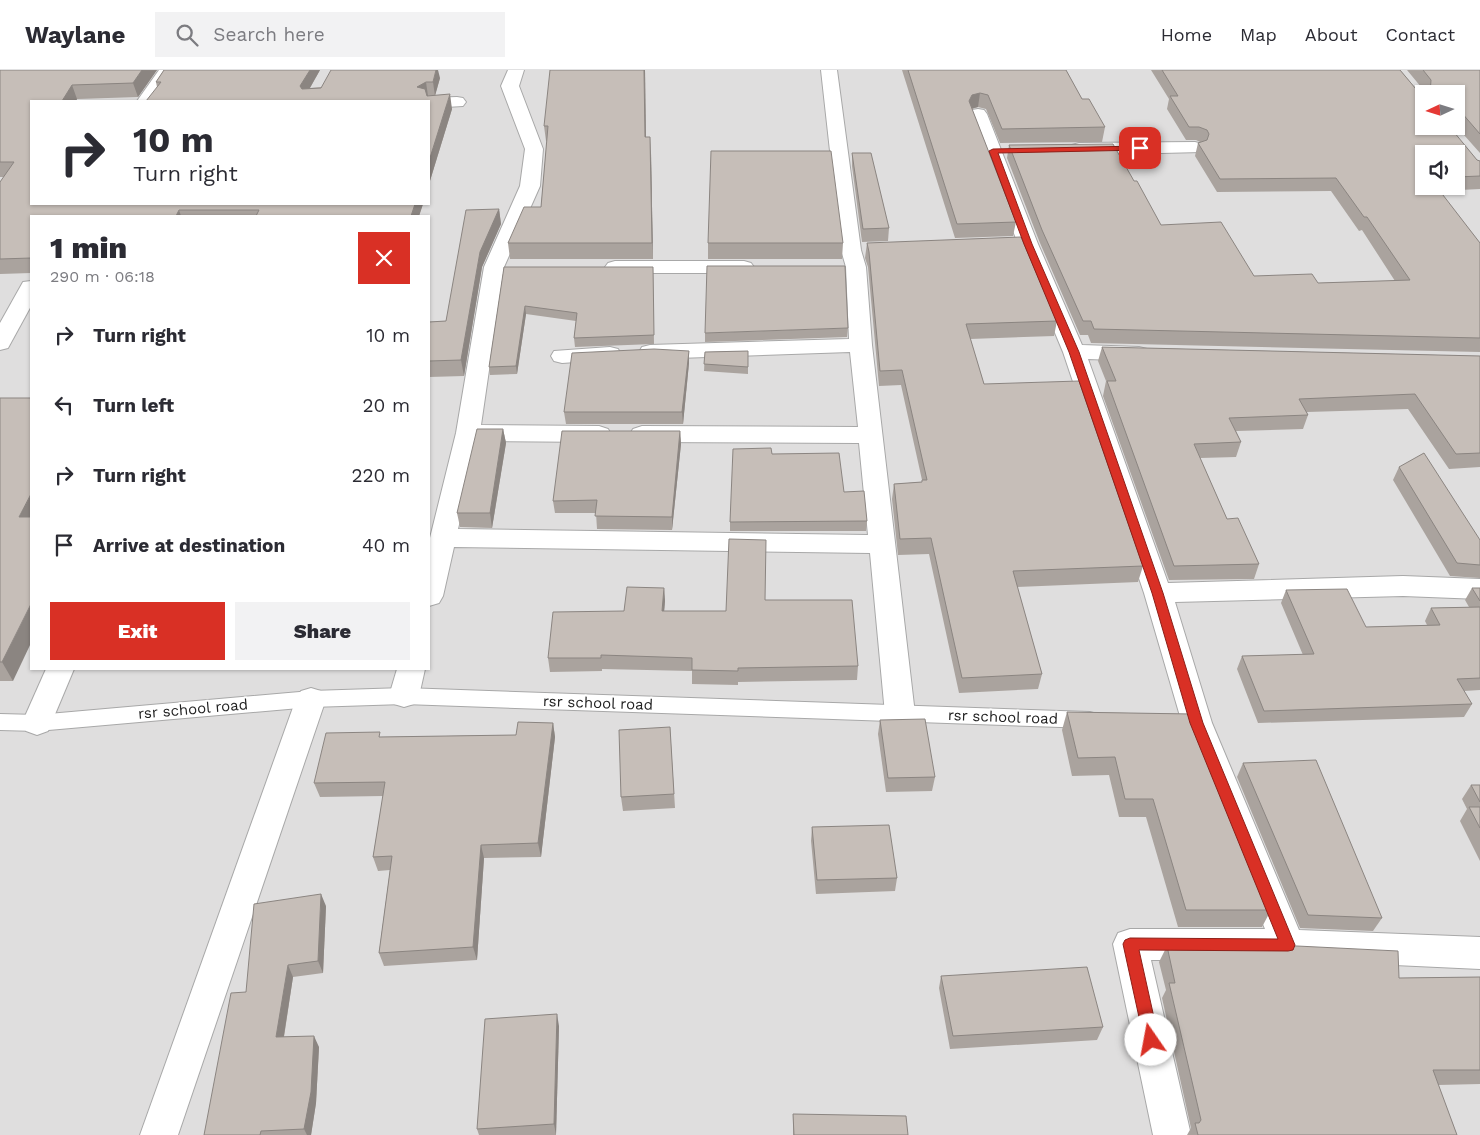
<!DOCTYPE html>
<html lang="en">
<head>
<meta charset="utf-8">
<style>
	body { margin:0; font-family:"Work Sans",sans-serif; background:#f2f2f3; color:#2b2b33; height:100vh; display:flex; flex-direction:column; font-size:19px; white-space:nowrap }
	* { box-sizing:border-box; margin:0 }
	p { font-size:16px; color:#7c7c81 }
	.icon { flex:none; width:28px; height:28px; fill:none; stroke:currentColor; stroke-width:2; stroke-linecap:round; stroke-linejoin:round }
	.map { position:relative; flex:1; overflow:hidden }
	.panel { position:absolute; left:30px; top:145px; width:400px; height:455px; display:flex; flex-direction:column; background:#fff; border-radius:0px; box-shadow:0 1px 4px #0004 }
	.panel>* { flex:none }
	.hud { position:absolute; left:30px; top:30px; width:400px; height:105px; border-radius:0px; box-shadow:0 1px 4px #0004; background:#fff; color:#2b2b33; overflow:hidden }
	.needle { width:32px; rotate:266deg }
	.tools { position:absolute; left:1415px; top:15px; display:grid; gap:10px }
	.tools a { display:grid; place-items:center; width:50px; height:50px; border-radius:0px; background:#fff; box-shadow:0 1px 4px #0004; font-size:25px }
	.pin { position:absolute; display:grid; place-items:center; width:42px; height:42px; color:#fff; margin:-21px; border-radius:10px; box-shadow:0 2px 8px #0006 }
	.me { position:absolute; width:55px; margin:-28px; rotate:348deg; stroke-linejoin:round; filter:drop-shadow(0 0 4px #0008) }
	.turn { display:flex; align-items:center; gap:18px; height:105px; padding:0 20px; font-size:22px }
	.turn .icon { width:65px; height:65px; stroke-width:2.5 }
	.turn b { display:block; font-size:35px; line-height:42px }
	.round { display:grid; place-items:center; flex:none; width:52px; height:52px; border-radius:0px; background:#f2f2f3 }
	.head { display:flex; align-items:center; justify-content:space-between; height:85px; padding:0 20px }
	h1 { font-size:30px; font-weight:800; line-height:38px }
	.action { display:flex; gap:10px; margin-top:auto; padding:10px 20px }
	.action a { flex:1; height:58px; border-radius:0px; background:#d93025; color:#fff; font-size:20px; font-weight:800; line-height:58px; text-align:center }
	.action a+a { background:#f2f2f3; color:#2b2b33 }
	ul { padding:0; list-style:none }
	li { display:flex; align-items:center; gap:15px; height:70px; padding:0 20px }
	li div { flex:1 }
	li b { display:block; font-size:19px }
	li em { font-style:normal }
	header { display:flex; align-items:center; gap:30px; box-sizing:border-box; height:70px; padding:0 25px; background:#fff; border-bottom:1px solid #e1e1e2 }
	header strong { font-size:24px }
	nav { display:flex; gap:28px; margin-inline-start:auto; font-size:18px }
	.search { width:350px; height:45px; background:#f2f2f3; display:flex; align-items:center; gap:12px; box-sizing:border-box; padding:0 18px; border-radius:0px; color:#7c7c81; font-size:19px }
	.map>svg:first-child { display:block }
</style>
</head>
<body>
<header>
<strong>Waylane</strong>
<div class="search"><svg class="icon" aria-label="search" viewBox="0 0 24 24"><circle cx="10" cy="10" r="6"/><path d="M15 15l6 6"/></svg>Search here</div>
<nav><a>Home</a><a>Map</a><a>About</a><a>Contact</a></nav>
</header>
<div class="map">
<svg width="1480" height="1065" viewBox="0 0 1480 1065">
	<rect width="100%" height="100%" fill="#f1eee9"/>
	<!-- residential -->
	<path fill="#dfdede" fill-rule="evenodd" d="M0 0H1480V1065H0ZM1424 24H1456V56H1424ZM31 31H429V134H31ZM1424 84H1456V116H1424ZM31 146H429V599H31Z"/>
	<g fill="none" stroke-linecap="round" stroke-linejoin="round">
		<!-- lane casing -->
		<g stroke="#a8a8a8" stroke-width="2">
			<polygon id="lane" points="404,618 1090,642 1097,644 1100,650 1097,656 1090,658 404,634 311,637 37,661 0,660 0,644 37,645 311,621"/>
		</g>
		<!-- street casing -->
		<g stroke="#a8a8a8" stroke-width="2">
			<g id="street">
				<polygon points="159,0 175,0 155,31 137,31"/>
				<polygon points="508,0 524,0 519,16 543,79 540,116 504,197 481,355 599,356 608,359 611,364 608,369 599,372 478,371 458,459 868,465 859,373 642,372 633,369 630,364 633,359 642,356 858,357 850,282 650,289 642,287 639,282 642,277 650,275 849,269 846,197 841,180 821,0 837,0 861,180 866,197 872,275 915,644 911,652 900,656 889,652 885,644 870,483 454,477 443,526 439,533 429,536 429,472 456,363 484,197 520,116 525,79 501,16"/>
				<polygon points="457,27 463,28 466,32 463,36 429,38 429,31 421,31 429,28"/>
				<polygon points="978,39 984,40 987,44 1038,174 1082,275 1139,277 1147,279 1150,284 1147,289 1139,291 1088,289 1168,513 1403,506 1480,509 1480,529 1403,526 1175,532 1212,653 1299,860 1480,867 1480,899 1288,890 1151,890 1191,1065 1153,1065 1113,874 1118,863 1130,859 1265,859 1182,653 1144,523 1063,282 1018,174 969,44 972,40"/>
				<polygon points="1195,72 1202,74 1204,78 1202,82 1079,85 1072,83 1070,79 1072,75 1079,73"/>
				<polygon points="615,191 744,191 751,193 754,197 751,201 744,203 615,203 608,201 605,197 608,193"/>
				<polygon points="31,211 31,236 8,278 0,280 0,253 23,212"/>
				<polygon points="610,277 618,279 621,284 618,289 562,293 554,291 551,286 554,281"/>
				<polygon points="46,599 74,599 48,661 37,665 26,661 22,653"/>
				<polygon points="397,599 425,599 419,626 414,634 404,637 394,634 389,626"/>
				<polygon points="311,618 321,621 326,629 178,1065 140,1065 296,629 301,621"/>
			</g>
		</g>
		<!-- lane -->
		<use href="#lane" fill="#fff" fill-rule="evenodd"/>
		<!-- street -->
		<use href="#street" fill="#fff" fill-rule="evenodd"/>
	</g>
	<!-- wall -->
	<g fill="#aaa39e" fill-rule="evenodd">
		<polygon points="0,0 157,0 138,27 77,29 76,31 31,31 31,134 423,134 419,146 31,146 31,203 0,204 0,112 4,107 0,107"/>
		<polygon points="164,0 320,0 310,18 440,8 435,25 452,39 429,114 429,31 157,17 156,12"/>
		<polygon points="645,0 646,67 651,83 653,189 510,189 508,173 541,137 547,71 546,71 544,56"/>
		<polygon points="902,0 1066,0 1082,29 1105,57 1102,72 1000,73 986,39 978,37 972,39 1016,152 1013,166 955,168"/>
		<path d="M1151 0H1400L1477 90 1480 91V119L1439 121 1480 173V282L1091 273 1088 265H1080L1040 173 1007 88 1009 75 1134 111 1161 155 1254 206 1318 213 1395 211 1362 160 1359 161 1331 121 1217 122 1195 86 1198 73 1200 72 1196 70H1186L1167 39 1169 29ZM1424 84H1456V116H1424Z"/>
		<polygon points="1407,0 1480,0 1480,83 1456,56 1456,24 1426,24 1426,23"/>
		<polygon points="852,83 889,158 888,171 862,172 852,96"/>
		<polygon points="499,139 501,154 482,197 464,306 429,307 429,252 446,251"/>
		<polygon points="708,173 843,173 842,189 708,189"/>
		<polygon points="867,173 1057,251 1054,266 970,269 984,314 1143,496 1138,512 1017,517 1042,604 1038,619 959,623 929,484 898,485 892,429 894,414 922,412 922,410 901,315 879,316 868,197 865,188"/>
		<polygon points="504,197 653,197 654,274 575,277 574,268 576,251 526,244 517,304 490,305 489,297"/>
		<polygon points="848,258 847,267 705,272 705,263"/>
		<polygon points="1102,277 1480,286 1480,397 1449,399 1408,339 1307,342 1308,345 1303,359 1236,361 1241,372 1236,387 1200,388 1227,449 1259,494 1254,509 1169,510 1103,326 1106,311 1098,291"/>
		<polygon points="689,281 689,293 683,354 566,354 564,342"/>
		<polygon points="748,281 748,304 704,301 705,282"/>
		<polygon points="0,328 13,611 0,611"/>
		<polygon points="503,359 506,373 492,458 460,457 457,443"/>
		<polygon points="680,361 681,374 672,460 597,459 596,443 555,443 553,431"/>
		<polygon points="772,384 844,422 867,451 866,461 730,461 730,452"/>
		<polygon points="1399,397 1480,470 1480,508 1450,506 1393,410"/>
		<polygon points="664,518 665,531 664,541 726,541 765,530 858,596 857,610 738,612 738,615 692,614 692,601 602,599 602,601 550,602 548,588"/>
		<polygon points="1472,518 1480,518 1480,620 1464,621 1472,634 1464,647 1258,653 1237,599 1242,586 1303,585 1281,533 1286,520 1366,557 1427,555 1425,551 1431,538 1469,537 1465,530"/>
		<polygon points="1067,642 1191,644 1271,840 1262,857 1178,857 1146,747 1119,747 1109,705 1072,706 1062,660"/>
		<polygon points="880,650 935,707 932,721 886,722 878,664"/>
		<polygon points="553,653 555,667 541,787 484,788 477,890 384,896 379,883 390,800 378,801 373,787 383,726 320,727 314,713 381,667 516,665"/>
		<polygon points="670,657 675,738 623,741 621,727"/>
		<polygon points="1243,693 1382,848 1373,861 1300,858 1237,707"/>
		<polygon points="1471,715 1480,715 1480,791 1460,751 1467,739 1462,729"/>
		<polygon points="812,757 897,808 895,821 816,824 811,771"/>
		<polygon points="326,836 323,903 293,907 284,967 319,977 316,1033 311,1065 204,1065 246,922"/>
		<polygon points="1167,876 1399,908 1480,907 1480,1014 1438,1015 1457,1065 1187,1065 1191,1058 1162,928 1166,920 1159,892"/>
		<polygon points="941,906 1103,957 1097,970 950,979 939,918"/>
		<polygon points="559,956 556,1065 479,1065 477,1059"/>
		<polygon points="793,1044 908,1065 793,1065"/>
	</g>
	<!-- shaded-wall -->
	<g fill="#8b8581">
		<polygon points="142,0 157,0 138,27 133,13"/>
		<polygon points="310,0 320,0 303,30 300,16"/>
		<polygon points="436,0 438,0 440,8 435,26 433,12"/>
		<polygon points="644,0 645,0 646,83 645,67"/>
		<polygon points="426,12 428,26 419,31 417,17"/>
		<polygon points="72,15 77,29 76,31 62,31"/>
		<polygon points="980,23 978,37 970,39 969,31 972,25"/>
		<polygon points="450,24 452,39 429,114 429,91"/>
		<polygon points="650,67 651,83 653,189 652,173"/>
		<polygon points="415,134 423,134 419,146 411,146"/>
		<polygon points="499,139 501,154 482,197 464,306 461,290 480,182"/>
		<polygon points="179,140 181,146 176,146"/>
		<polygon points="525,236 526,244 517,304 516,296"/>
		<polygon points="689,281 689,293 683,354 682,342"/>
		<polygon points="503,359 506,373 492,458 490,443"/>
		<polygon points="680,361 681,374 672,460 672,447"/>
		<polygon points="31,424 31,461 19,447"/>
		<polygon points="664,518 665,531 663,555 662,541"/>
		<polygon points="31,534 31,573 13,611 2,592"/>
		<polygon points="553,653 555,667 541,787 538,773"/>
		<polygon points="481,775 484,788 477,890 473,877"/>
		<polygon points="321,824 326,836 323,903 318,891"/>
		<polygon points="288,895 293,907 282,978 276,967"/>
		<polygon points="557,944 559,956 556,1065 554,1054"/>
		<polygon points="314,966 319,977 316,1033 311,1065 307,1065 304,1059"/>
	</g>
	<!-- building -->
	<g fill="#c6beb8" stroke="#8b8581">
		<polygon points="0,0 142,0 133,13 72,15 62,31 31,31 31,134 415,134 411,146 256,146 259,140 179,140 176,146 31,146 31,188 0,189 0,112 14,92 0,92"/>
		<polygon points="164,0 310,0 300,16 302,19 321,18 331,0 436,0 433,12 426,12 417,17 425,19 427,26 450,24 429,91 429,31 146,31 161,12 156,12"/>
		<polygon points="550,0 644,0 645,67 650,67 652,173 508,173 524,137 541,137 548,56 544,56"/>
		<polygon points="908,0 1066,0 1082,29 1089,29 1105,57 1002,59 988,25 980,23 972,25 969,31 1016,152 957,154"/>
		<polygon points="1162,0 1400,0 1421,25 1424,26 1424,56 1449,56 1477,90 1480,91 1480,106 1456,107 1456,84 1424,84 1424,116 1436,116 1480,173 1480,268 1094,259 1091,251 1083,251 1042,160 1009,75 1113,74 1134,111 1137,111 1161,155 1221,152 1254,206 1312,204 1318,213 1410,210 1367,147 1364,147 1336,108 1220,109 1198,73 1207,70 1209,64 1207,60 1199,57 1189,57 1170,26 1178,26"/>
		<polygon points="1423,0 1480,0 1480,64 1461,42 1456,42 1456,24 1430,24 1431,10"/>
		<polygon points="711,81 831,81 843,173 708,173"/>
		<polygon points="852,83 871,83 889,158 863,159"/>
		<polygon points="499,139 480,182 461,290 429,291 429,252 446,251 466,140"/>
		<polygon points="1021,167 1057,251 966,254 984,314 1079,311 1143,496 1013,501 1042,604 962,608 931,468 900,469 894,414 922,412 922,410 927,410 902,300 880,301 869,182 867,173"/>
		<polygon points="707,196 845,196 848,258 705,263"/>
		<polygon points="504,197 653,197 654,265 574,268 577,243 525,236 516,296 489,297"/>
		<polygon points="1102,277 1480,286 1480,383 1456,384 1415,324 1299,329 1308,345 1229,348 1241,372 1194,374 1227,449 1238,448 1259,494 1174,496 1107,311 1116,311"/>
		<polygon points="654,279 689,281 682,342 564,342 572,283"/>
		<polygon points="748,281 748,297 704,294 705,282"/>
		<polygon points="0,328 31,328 31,424 19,447 31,447 31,534 2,592 0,592"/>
		<polygon points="477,359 503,359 490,443 457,443"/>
		<polygon points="562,361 680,361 672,447 595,446 597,430 553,431"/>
		<polygon points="771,378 772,384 839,383 844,422 864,421 867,451 730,452 733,379"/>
		<polygon points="1424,383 1480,470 1480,495 1457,493 1399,397"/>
		<polygon points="729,469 766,470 765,530 852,530 858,596 738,598 738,601 692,600 692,588 601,585 601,588 548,588 553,542 624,541 627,517 664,518 662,541 726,541"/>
		<polygon points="1472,518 1480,518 1480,531"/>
		<polygon points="1347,519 1366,557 1440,555 1431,538 1480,537 1480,608 1457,609 1472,634 1264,641 1242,586 1314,584 1286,520"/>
		<polygon points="1067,642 1191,644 1271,840 1186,840 1153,729 1125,729 1115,687 1078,688"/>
		<polygon points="925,649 935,707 888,708 880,650"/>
		<polygon points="518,652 553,653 538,773 481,775 473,877 379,883 392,786 373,787 385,712 314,713 326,663 380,662 379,667 516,665"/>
		<polygon points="670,657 674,724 621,727 619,660"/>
		<polygon points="1316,690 1382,848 1308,845 1243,693"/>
		<polygon points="1471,715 1480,715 1480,732"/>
		<polygon points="1469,737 1480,737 1480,758"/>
		<polygon points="889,755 897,808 817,810 812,757"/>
		<polygon points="321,824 318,891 288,895 276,967 314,966 311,1022 304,1059 261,1061 260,1065 204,1065 231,923 246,922 254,834"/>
		<polygon points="1167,876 1297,876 1398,881 1399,908 1480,907 1480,1000 1433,1000 1457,1065 1198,1065 1195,1053 1199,1053 1201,1050 1169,913 1175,913"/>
		<polygon points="1087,897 1103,957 953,966 941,906"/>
		<polygon points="557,944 554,1054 477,1059 485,949"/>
		<polygon points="793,1044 906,1046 908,1065 794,1065"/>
	</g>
	<!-- route -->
	<polygon fill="#d93025" stroke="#8d1f18" points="1140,76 1143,78 1142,80 998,83 1032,174 1079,282 1163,523 1203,653 1295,875 1293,880 1288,881 1139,880 1159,970 1157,975 1151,977 1146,975 1144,970 1123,874 1125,870 1130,868 1278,869 1190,653 1152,523 1069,282 1024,174 989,81 993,79"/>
	<g text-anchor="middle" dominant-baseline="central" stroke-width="4" stroke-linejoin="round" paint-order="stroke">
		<!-- street labels -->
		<g font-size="15" fill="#212121" stroke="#fff">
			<text transform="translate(598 633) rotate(2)">rsr school road</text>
			<text transform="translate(193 639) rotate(-5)">rsr school road</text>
			<text transform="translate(1003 647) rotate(2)">rsr school road</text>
		</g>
	</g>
</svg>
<div class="tools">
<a><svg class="needle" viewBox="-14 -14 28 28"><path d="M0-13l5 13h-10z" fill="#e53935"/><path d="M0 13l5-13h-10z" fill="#7c7c81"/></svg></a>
<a><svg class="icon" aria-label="sound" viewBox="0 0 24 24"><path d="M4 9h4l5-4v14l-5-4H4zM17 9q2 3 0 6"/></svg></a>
</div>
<div class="pin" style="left:1140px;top:78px;background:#d93025"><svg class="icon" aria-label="arrive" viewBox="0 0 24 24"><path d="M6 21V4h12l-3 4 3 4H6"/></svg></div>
<svg class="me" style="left:1151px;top:970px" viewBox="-20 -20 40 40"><circle r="19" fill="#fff"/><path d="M0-13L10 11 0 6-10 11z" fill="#d93025"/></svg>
<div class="hud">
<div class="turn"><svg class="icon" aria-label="right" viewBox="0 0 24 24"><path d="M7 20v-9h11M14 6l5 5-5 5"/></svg><div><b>10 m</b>Turn right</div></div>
</div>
<section class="panel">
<div class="head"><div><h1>1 min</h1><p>290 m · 06:18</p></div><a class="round" style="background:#d93025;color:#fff"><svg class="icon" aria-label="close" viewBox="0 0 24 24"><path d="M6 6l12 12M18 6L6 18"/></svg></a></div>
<ul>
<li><svg class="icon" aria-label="right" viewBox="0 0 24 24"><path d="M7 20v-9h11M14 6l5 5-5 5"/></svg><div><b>Turn right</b></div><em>10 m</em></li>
<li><svg class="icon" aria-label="left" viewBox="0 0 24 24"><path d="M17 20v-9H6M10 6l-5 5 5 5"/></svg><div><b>Turn left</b></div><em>20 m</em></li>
<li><svg class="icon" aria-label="right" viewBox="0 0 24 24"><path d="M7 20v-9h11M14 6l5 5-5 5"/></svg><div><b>Turn right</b></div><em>220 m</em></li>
<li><svg class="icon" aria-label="arrive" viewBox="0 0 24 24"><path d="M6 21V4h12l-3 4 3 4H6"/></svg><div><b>Arrive at destination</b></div><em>40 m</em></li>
</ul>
<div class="action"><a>Exit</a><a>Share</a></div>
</section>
</div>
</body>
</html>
